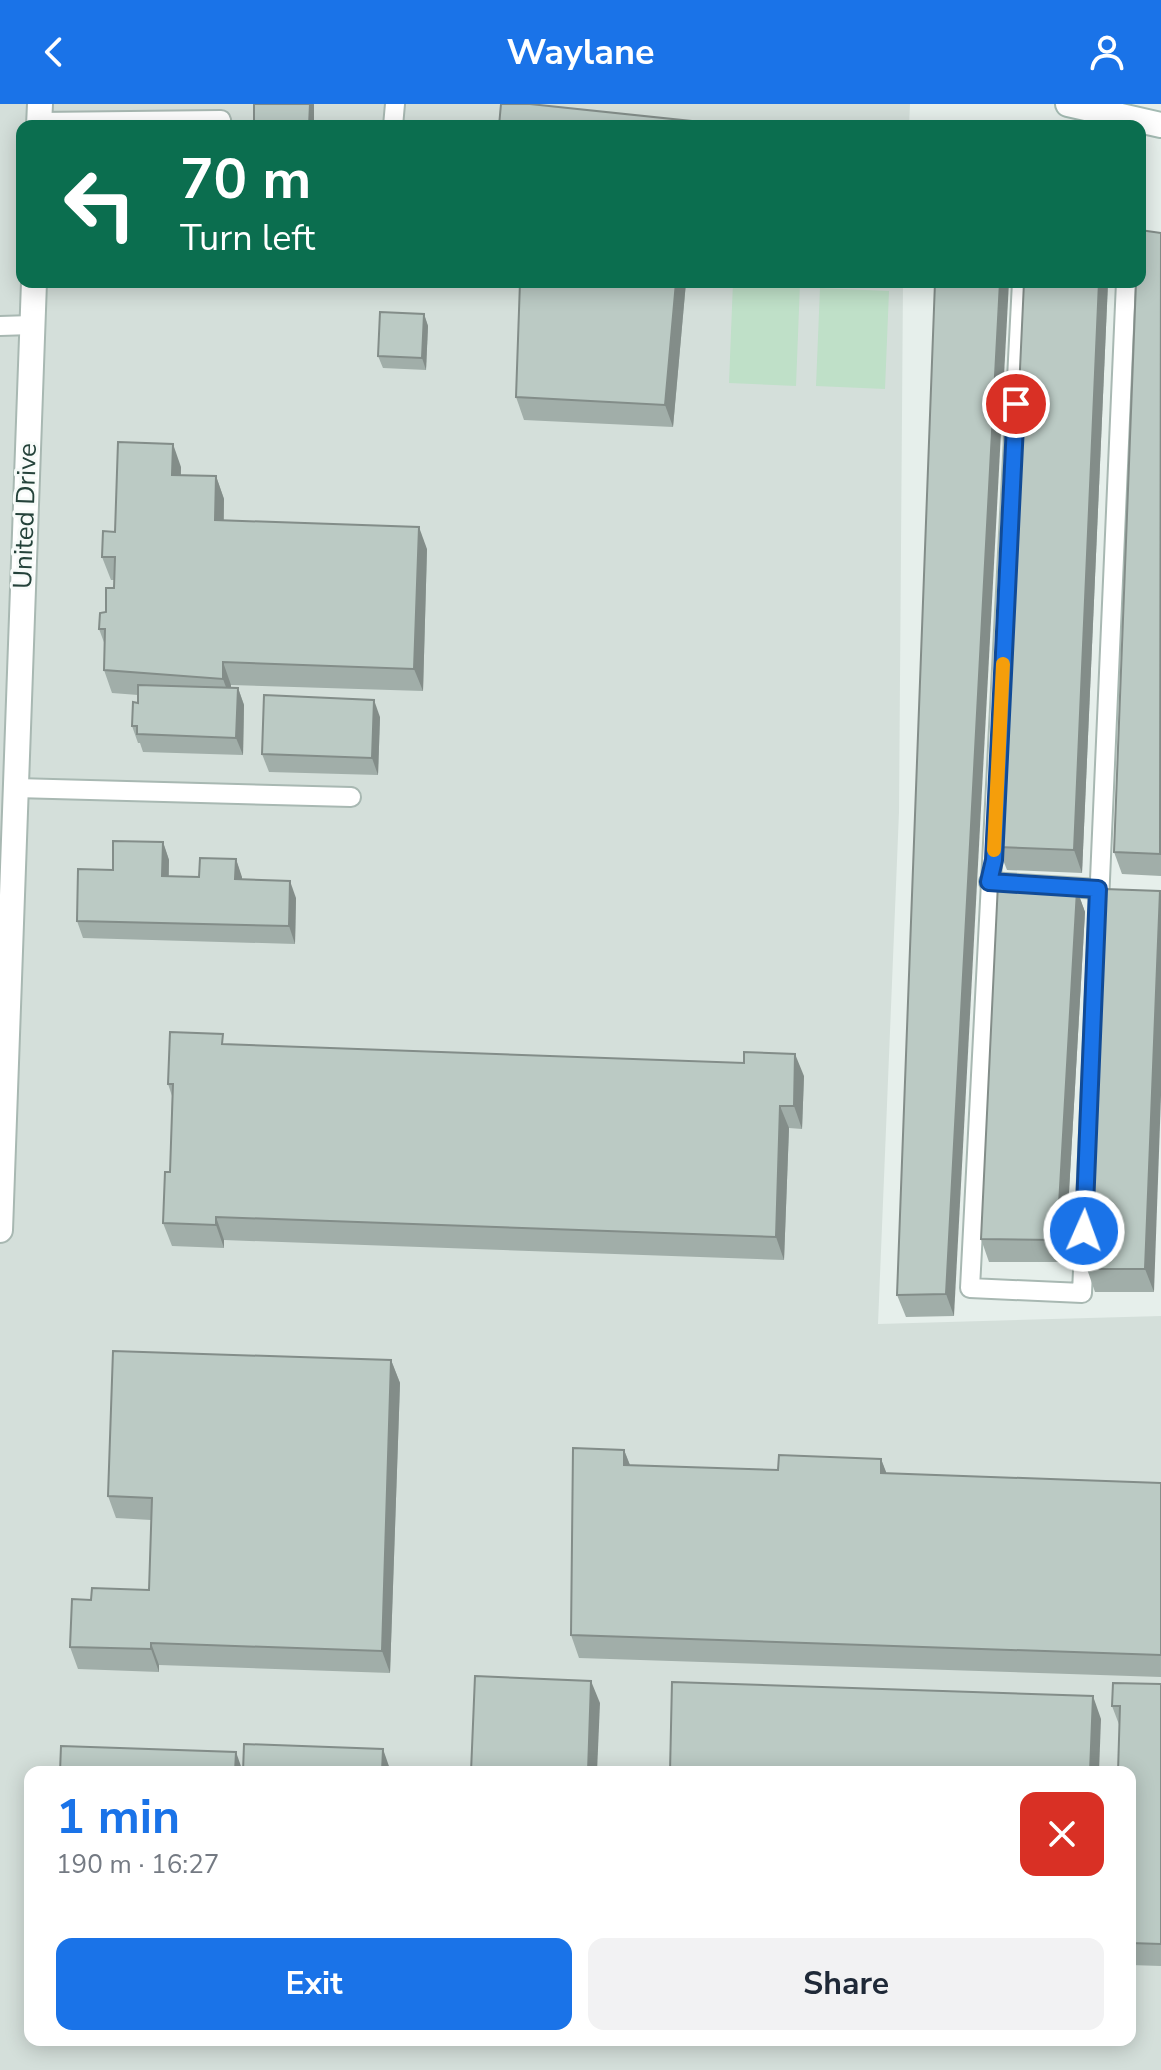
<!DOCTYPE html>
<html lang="en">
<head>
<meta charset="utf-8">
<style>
	body { margin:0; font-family:"Nunito Sans",sans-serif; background:#f2f2f3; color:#1f2937; height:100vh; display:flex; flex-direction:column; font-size:30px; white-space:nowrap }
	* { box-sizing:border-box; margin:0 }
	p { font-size:26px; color:#747a83 }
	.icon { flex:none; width:44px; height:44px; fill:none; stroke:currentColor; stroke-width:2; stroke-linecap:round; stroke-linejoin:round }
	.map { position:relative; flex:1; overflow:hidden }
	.details { position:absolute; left:24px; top:1662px; width:1112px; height:280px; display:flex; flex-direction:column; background:#fff; border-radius:16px; box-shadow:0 4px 20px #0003 }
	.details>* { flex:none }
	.top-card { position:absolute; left:16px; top:16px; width:1130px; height:168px; border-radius:16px; box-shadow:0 4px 20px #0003; background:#0b6e4f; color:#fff; overflow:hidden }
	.pin { position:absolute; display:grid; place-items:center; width:68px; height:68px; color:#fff; margin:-34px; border:4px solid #fff; border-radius:50%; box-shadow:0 2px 8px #0007 }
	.me { position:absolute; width:88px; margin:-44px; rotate:2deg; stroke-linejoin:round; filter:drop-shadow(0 0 6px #0008) }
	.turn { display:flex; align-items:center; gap:28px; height:168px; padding:0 32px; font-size:36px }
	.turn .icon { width:104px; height:104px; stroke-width:2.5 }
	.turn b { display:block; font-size:56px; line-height:68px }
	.round { display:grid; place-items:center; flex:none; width:84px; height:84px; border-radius:16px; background:#f2f2f3 }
	.overview { display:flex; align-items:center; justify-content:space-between; height:136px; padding:0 32px }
	h1 { font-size:48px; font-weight:700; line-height:60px; color:#1a73e8 }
	.button { display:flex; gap:16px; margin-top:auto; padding:16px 32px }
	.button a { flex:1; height:92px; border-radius:16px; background:#1a73e8; color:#fff; font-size:32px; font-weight:700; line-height:92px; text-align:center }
	.button a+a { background:#f2f2f3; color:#1f2937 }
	header { display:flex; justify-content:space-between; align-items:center; height:104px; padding:0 32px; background:#1a73e8; color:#fff; font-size:36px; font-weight:700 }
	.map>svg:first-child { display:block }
</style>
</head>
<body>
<header><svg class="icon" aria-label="back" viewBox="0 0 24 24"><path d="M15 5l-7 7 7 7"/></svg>Waylane<svg class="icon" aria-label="person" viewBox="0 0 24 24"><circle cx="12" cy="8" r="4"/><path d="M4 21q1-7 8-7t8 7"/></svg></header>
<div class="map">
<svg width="1161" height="1966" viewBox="0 0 1161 1966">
	<rect width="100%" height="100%" fill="#e6efeb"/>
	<!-- built -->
	<path fill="#d4dfda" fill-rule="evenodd" d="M0 0H910L909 22H22V178H903L899 708 878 1220 1161 1212V1966H0ZM30 1668H1130V1936H30Z"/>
	<!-- green -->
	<g fill="#bfe0c8">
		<polygon points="733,178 800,179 796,282 729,279"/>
		<polygon points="820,184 889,187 885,285 816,282"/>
	</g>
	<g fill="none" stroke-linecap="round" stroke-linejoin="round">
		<!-- lane casing -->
		<g stroke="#a8b8b2" stroke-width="22">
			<g id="lane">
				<polyline points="39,18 221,16 222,22"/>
				<polyline points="393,22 395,0"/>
				<polyline points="1022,178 970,1184 1082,1189 1126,178"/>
				<polyline points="0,222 32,221"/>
				<polyline points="16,684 351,693"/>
				<polyline points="989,778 1098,785"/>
			</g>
		</g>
		<!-- street casing -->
		<g stroke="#a8b8b2" stroke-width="28">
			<g id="street">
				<polyline points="39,22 40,0"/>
				<polyline points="0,1126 34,178"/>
			</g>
		</g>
		<!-- secondary casing -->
		<g stroke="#a4bbb3" stroke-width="28">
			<polyline id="secondary" points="1068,0 1161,21"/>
		</g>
		<!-- lane -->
		<use href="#lane" stroke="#fff" stroke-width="18"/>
		<!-- street -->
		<use href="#street" stroke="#fff" stroke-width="24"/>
		<!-- secondary -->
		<use href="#secondary" stroke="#fff" stroke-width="24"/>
	</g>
	<!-- wall -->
	<g fill="#a1aea9">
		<polygon points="1161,129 1161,772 1122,770 1114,748"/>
		<polygon points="520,178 686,178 673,323 524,316 516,293"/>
		<polygon points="935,178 954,1212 906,1213 897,1191"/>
		<polygon points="1024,178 1108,178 1082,769 1007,766 998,743"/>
		<polygon points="424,210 428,222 426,266 383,264 378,252"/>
		<polygon points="181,363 181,371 216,372 224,395 224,416 427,445 423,587 231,581 231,584 238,584 244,601 243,651 143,648 140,639 138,639 132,622 138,599 138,591 112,589 104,566 105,541 99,525 114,484 114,476 111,476 102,453"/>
		<polygon points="380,613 378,671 269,668 262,650"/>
		<polygon points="163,738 169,756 169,772 199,773 236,755 242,775 296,794 295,840 83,834 77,817 113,766"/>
		<polygon points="1105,785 1154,1188 1095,1188 1087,1165"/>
		<polygon points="1077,786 1085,808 1065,1158 989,1158 981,1135"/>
		<polygon points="227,941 804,972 802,1025 789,1024 784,1156 224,1136 224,1144 172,1142 163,1119 170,1068 172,992 168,980"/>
		<polygon points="391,1256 400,1279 390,1569 159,1561 159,1568 78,1565 70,1543 91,1496 149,1486 151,1416 116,1414 108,1392"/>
		<polygon points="624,1346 630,1361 778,1366 881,1355 886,1369 1161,1379 1161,1573 579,1554 571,1531"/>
		<polygon points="1161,1580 1161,1862 1130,1861 1130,1668 1120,1623 1112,1602"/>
	</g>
	<!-- shaded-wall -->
	<g fill="#838d89">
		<polygon points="310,0 314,0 314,22 309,22"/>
		<polygon points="676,178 686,178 673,323 665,301"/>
		<polygon points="1000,178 1009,178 954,1212 946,1190"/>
		<polygon points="1099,178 1108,178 1082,769 1074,746"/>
		<polygon points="424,210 428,222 426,266 422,254"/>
		<polygon points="173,340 181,363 180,393 172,371"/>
		<polygon points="216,372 224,395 223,438 215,416"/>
		<polygon points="419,423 427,445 423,587 414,565"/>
		<polygon points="223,558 231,581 231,597 223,575"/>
		<polygon points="238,584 244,601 243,651 236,634"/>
		<polygon points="374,596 380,613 378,671 372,654"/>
		<polygon points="163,738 169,756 168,789 162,772"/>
		<polygon points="236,755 242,773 242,793 235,775"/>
		<polygon points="290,777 296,794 295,840 289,822"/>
		<polygon points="1077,786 1085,808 1065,1158 1057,1136"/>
		<polygon points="1160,787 1161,790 1161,992 1154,1188 1145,1165"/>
		<polygon points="795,950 804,972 802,1025 794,1002"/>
		<polygon points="780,1002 789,1024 784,1156 776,1133"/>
		<polygon points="216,1113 224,1136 224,1144 216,1121"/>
		<polygon points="391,1256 400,1279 390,1569 382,1547"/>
		<polygon points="624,1346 633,1369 624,1361"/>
		<polygon points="881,1355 890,1378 881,1369"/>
		<polygon points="151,1539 159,1561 159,1568 151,1545"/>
		<polygon points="591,1577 600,1599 597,1668 588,1668"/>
		<polygon points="1093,1592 1101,1615 1099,1668 1090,1668"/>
		<polygon points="383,1645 391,1668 382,1668"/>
		<polygon points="236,1648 243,1668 235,1668"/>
	</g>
	<!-- building -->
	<g fill="#bbcac4" stroke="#838d89" stroke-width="2">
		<polygon points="254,0 310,0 309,22 254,22"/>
		<polygon points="501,0 530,0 691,17 690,22 499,22"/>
		<polygon points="1140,126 1161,129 1160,750 1114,748 1136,178 1140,178"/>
		<polygon points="520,178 676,178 665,301 516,293"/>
		<polygon points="935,178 1000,178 946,1190 897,1191"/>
		<polygon points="1024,178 1099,178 1074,746 998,743"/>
		<polygon points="380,208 424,210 422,254 378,252"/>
		<polygon points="118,338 173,340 172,371 216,372 215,416 419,423 414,565 223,558 223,575 104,566 105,525 99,525 100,509 106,508 106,484 114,484 115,453 102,453 103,427 115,428"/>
		<polygon points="138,581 238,584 236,634 137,630 137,622 132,622 133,598 138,599"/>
		<polygon points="264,591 374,596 372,654 262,650"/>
		<polygon points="113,737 163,738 162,772 199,773 200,754 236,755 235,775 290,777 289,822 77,817 78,765 113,766"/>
		<polygon points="998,779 1077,786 1057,1136 981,1135"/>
		<polygon points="1105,785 1160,787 1145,1165 1087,1165"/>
		<polygon points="170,928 223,930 222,940 744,959 744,948 795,950 794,1002 780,1002 776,1133 216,1113 216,1121 163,1119 165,1068 170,1068 173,980 168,980"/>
		<polygon points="113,1247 391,1256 382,1547 151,1539 151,1545 70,1543 72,1495 91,1496 92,1484 149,1486 152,1394 108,1392"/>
		<polygon points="573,1344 624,1346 624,1361 778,1366 779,1351 881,1355 881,1369 1161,1379 1161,1551 571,1531"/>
		<polygon points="475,1572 591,1577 588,1668 471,1668"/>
		<polygon points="672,1578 1093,1592 1090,1668 670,1668"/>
		<polygon points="1113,1579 1161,1580 1161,1840 1130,1839 1130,1668 1118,1668 1120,1602 1112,1602"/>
		<polygon points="244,1640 383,1645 382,1668 243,1668"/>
		<polygon points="61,1642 236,1648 235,1668 60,1668"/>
	</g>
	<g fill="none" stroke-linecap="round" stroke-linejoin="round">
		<!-- route casing -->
		<g stroke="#114b97" stroke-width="20">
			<polyline id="route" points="1016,300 994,756 989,778 1098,785 1084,1127"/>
		</g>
		<!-- route -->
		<use href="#route" stroke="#1a73e8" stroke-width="14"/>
		<!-- slow -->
		<polyline stroke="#f59e0b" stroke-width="14" points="994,746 1003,560"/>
	</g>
	<g text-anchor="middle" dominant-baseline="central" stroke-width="6" stroke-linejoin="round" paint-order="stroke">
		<!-- street labels -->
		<g font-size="26" fill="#24423a" stroke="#f7fbf9">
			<text transform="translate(25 412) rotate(-88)">United Drive</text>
		</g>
	</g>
</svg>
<div class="pin" style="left:1016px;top:300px;background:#d93025"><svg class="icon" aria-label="arrive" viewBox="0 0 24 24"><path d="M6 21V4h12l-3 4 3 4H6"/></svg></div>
<svg class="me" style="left:1084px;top:1127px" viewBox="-20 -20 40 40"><circle r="17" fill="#1a73e8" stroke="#fff" stroke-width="3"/><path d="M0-11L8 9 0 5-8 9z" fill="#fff"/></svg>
<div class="top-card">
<div class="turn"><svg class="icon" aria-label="left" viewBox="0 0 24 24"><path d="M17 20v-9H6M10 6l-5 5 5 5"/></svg><div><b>70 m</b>Turn left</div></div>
</div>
<section class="details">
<div class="overview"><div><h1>1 min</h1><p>190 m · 16:27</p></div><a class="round" style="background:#d93025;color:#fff"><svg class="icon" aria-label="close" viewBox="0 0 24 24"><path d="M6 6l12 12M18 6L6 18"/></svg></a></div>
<div class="button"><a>Exit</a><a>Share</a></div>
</section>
</div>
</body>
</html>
